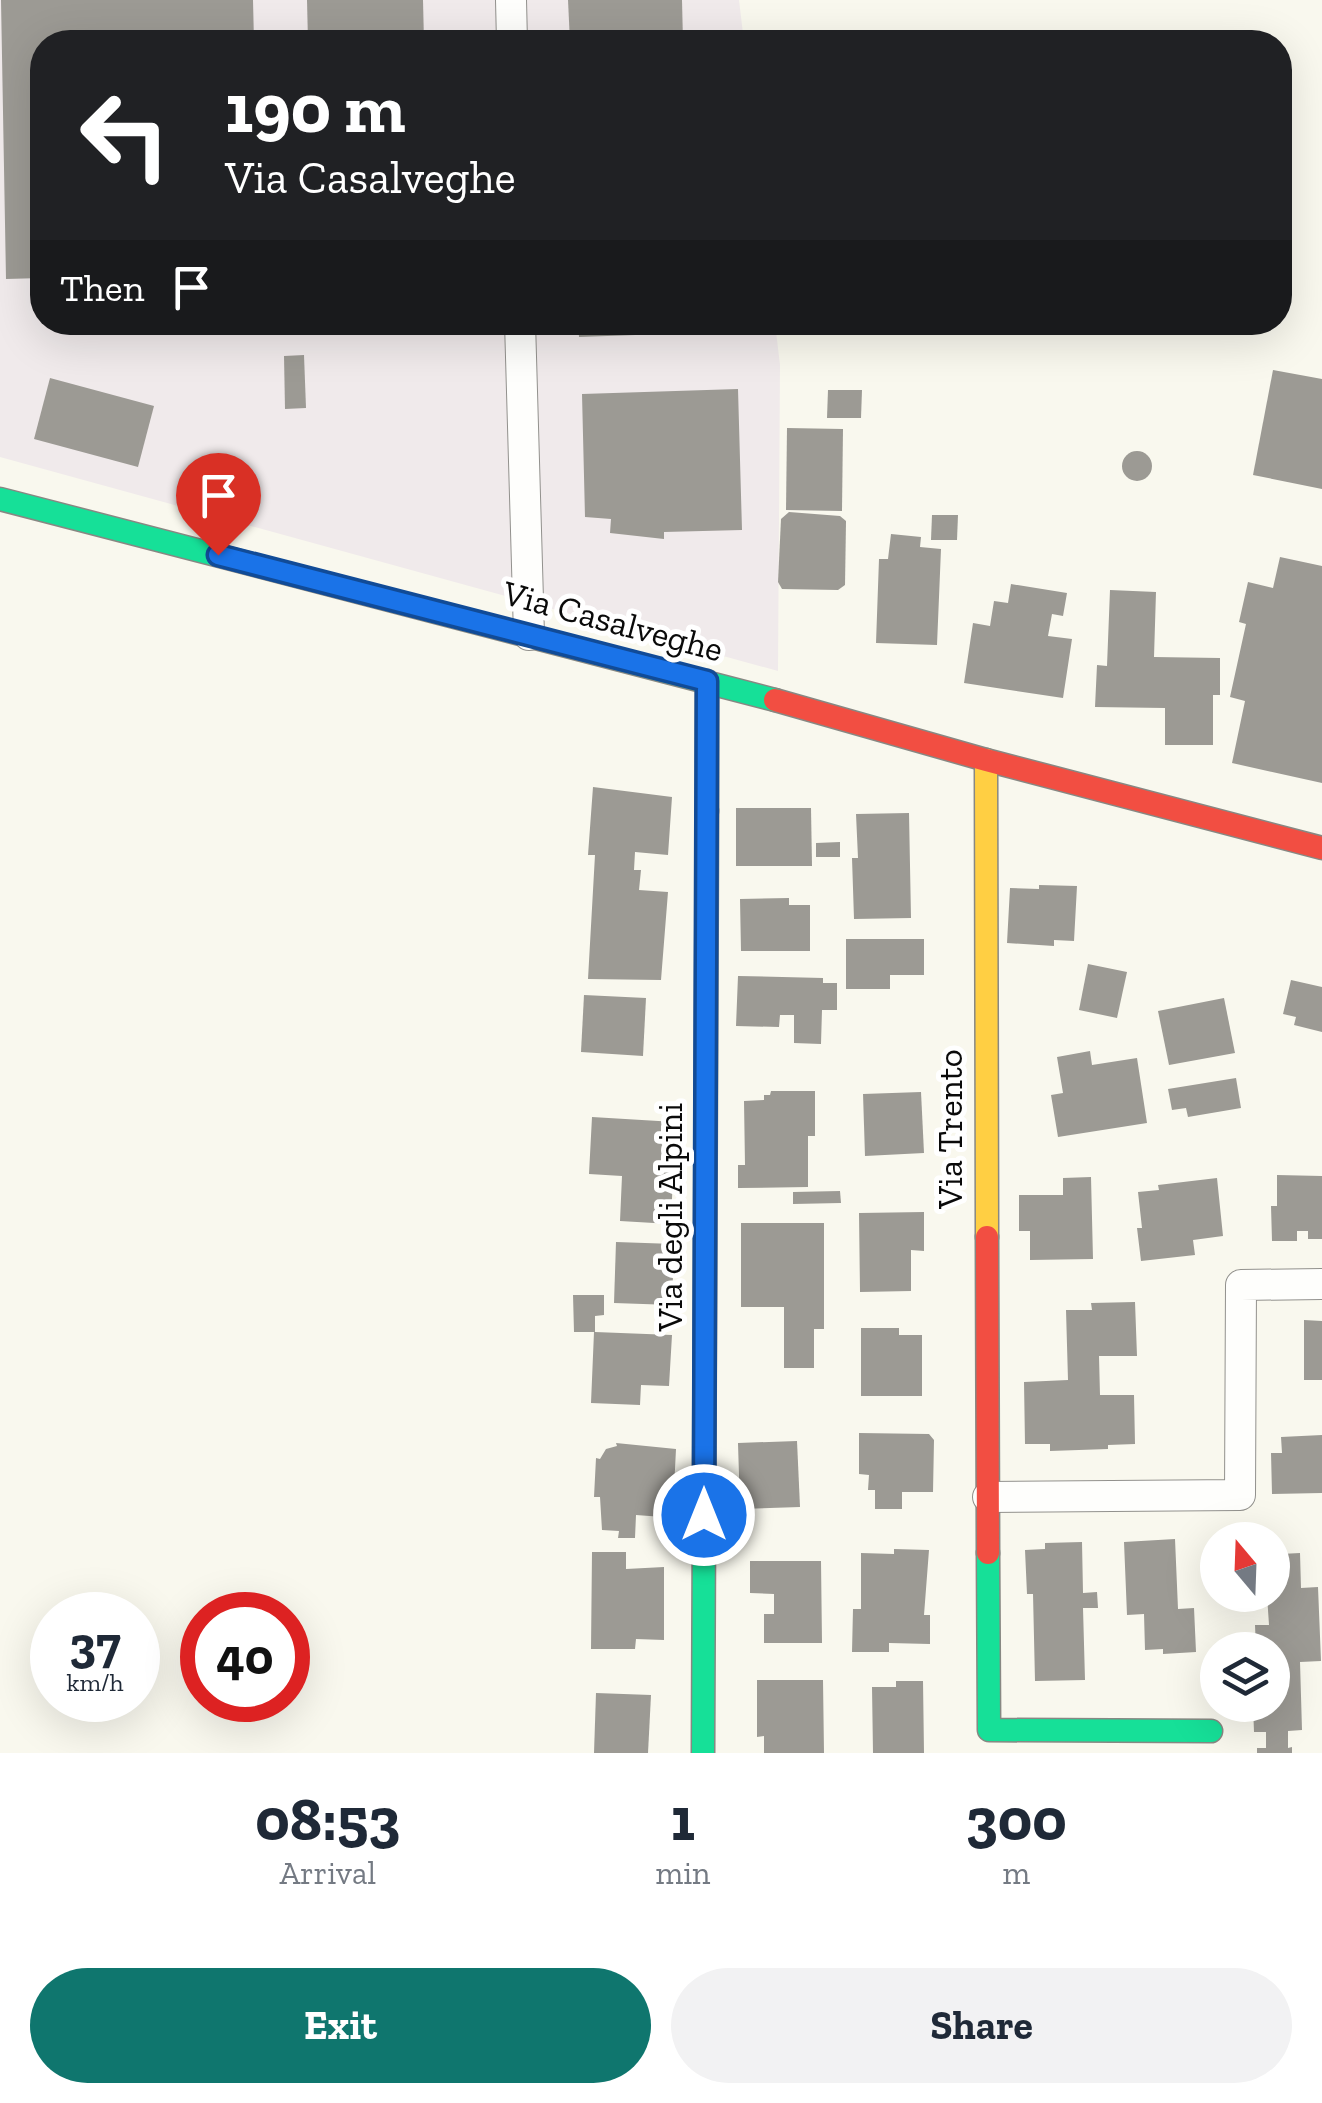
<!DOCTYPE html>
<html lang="en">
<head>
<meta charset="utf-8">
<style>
	body { margin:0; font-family:"Zilla Slab",serif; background:#f2f2f3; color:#1f2937; height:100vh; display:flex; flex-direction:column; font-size:38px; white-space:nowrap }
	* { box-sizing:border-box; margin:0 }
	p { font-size:32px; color:#747a83 }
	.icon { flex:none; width:55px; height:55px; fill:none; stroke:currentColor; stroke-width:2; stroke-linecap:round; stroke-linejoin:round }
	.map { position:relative; height:1753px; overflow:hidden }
	.sheet { display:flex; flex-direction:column; background:#fff; flex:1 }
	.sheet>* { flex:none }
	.hud { position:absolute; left:30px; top:30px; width:1262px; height:305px; border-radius:40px; box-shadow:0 10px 40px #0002; background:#202124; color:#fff; overflow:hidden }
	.needle { width:65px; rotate:341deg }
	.tools { position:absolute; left:1200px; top:1522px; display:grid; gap:20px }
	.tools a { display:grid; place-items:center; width:90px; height:90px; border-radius:50%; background:#fff; box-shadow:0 10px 40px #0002; font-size:50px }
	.speed { position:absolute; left:30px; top:1592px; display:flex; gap:20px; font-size:50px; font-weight:700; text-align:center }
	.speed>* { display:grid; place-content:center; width:130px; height:130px; border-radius:50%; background:#fff; box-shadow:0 10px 40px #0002; line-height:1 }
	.speed small { font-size:25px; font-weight:400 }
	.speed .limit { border:15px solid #d22; background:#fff; color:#111 }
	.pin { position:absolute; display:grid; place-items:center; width:85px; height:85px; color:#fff; margin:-102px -42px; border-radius:50% 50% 50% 0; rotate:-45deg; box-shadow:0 0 10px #0007 }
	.pin .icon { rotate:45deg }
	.me { position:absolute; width:110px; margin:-55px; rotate:0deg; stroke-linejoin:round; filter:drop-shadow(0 0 8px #0008) }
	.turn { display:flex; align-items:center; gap:35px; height:210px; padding:0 30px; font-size:45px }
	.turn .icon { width:130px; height:130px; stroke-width:2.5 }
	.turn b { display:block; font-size:70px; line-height:85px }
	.then { display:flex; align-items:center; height:95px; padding:0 30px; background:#0003; gap:20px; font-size:38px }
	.eta { display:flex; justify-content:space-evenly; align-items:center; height:170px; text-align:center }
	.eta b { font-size:60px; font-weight:700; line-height:70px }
	.button { display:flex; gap:20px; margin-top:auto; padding:20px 30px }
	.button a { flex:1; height:115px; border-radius:60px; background:#0f766e; color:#fff; font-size:40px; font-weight:700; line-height:115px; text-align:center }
	.button a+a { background:#f2f2f3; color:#1f2937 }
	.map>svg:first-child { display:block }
</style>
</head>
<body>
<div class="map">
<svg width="1322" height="1753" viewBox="0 0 1322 1753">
	<rect width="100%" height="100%" fill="#f9f8ee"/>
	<!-- industrial -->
	<polygon fill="#f0eaeb" points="0,0 739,0 744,42 42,42 42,322 775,323 780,365 778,671 0,457"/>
	<!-- building -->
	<g fill="#9c9a94">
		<polygon points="1,0 253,0 254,42 42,42 42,278 6,279"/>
		<polygon points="307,0 423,0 424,42 308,42"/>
		<polygon points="568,0 682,0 683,42 570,42"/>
		<polygon points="316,322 390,322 390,326 317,328"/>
		<polygon points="578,322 692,322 692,333 579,337"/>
		<polygon points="304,355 306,408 285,409 284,356"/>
		<polygon points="1273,370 1322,379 1322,489 1253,475"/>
		<polygon points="50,378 154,406 138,467 34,439"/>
		<polygon points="738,389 742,530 664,532 664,539 610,533 611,519 585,517 582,394"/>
		<polygon points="828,390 862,390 861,418 827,418"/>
		<polygon points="787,428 843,429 842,511 786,510"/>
		<circle cx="1137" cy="466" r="15"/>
		<polygon points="789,512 840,516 846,521 845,585 838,590 782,589 778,582 781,519"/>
		<polygon points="932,515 958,515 957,540 931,540"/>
		<polygon points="891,534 921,537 920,547 941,549 937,645 876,643 879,559 888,559"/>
		<polygon points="1280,557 1322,566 1322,783 1232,763 1245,701 1230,697 1246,624 1239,622 1248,582 1273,588"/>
		<polygon points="1011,584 1067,593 1063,616 1052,614 1048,636 1072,639 1063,698 964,683 973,623 990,626 994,601 1008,603"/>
		<polygon points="1110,590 1156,592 1154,657 1220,658 1220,695 1213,695 1213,745 1165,745 1165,708 1095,707 1097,665 1107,666"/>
		<polygon points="593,787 672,797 668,855 635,852 634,870 641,870 639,890 668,892 661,980 588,979 595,855 588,855"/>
		<polygon points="736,808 811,808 812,866 736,866"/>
		<polygon points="909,813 911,918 854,919 852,858 858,858 856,814"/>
		<polygon points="840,842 840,857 816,857 816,843"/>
		<polygon points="1039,885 1077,886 1074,941 1054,940 1054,946 1007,943 1010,888 1039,889"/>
		<polygon points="789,898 789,905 810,905 810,951 741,951 740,899"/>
		<polygon points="846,939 924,939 924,975 890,975 890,989 846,989"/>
		<polygon points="1088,964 1127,972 1117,1018 1079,1010"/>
		<polygon points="738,976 823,978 823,983 837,983 837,1010 822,1010 821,1044 794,1043 794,1015 780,1015 779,1027 736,1026"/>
		<polygon points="1291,980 1322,987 1322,1032 1294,1025 1296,1017 1283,1014"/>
		<polygon points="584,995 646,998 643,1056 581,1052"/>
		<polygon points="1224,998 1235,1053 1169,1065 1158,1011"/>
		<polygon points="1090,1051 1092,1065 1137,1058 1147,1123 1058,1137 1051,1095 1063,1093 1057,1057"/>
		<polygon points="1236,1078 1241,1108 1188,1117 1186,1108 1172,1110 1168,1089"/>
		<polygon points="771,1091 815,1091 815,1136 808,1136 808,1187 738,1188 738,1165 745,1165 744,1101 764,1100 764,1095 770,1095"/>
		<polygon points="921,1092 924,1153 865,1156 863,1094"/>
		<polygon points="592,1117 675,1122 671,1224 620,1221 622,1176 589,1174"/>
		<polygon points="1277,1175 1322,1176 1322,1239 1308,1239 1308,1231 1297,1231 1297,1241 1272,1241 1271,1206 1277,1206"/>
		<polygon points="1091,1177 1093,1259 1030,1260 1030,1231 1019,1231 1019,1195 1063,1195 1063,1178"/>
		<polygon points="1217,1178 1223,1236 1193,1240 1195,1255 1141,1261 1137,1228 1142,1228 1138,1192 1159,1190 1158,1185"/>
		<polygon points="840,1191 841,1203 793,1204 793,1192"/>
		<polygon points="924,1212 924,1251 911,1250 911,1291 860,1292 859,1213"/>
		<polygon points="741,1223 824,1223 824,1329 814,1329 814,1368 784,1368 784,1307 741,1307"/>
		<polygon points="616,1242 674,1244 672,1305 614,1303"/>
		<polygon points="573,1295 604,1295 604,1315 595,1316 595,1332 672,1335 669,1386 641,1385 640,1405 591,1403 594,1332 574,1332"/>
		<polygon points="1135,1302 1137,1356 1099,1356 1100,1395 1134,1395 1135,1444 1108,1445 1108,1449 1050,1451 1050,1444 1025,1444 1024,1382 1068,1380 1066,1310 1092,1310 1091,1303"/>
		<polygon points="1304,1320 1322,1321 1322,1380 1304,1380"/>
		<polygon points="861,1328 899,1328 899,1335 922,1335 922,1396 861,1396"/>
		<polygon points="859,1433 929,1434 934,1440 933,1492 902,1492 902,1509 875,1509 875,1490 868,1490 869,1475 859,1474"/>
		<polygon points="1322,1435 1322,1493 1272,1494 1271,1453 1282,1453 1281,1437"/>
		<polygon points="797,1441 800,1507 740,1509 738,1443"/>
		<polygon points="616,1443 676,1449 674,1489 664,1489 663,1517 636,1515 635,1538 618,1538 619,1531 602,1530 600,1497 594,1497 596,1458 600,1459 606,1449 617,1446"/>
		<polygon points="1175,1539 1178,1609 1194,1608 1196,1652 1163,1654 1163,1649 1145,1650 1144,1614 1127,1615 1124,1542"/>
		<polygon points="1082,1542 1083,1593 1097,1592 1098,1608 1083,1608 1085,1680 1035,1681 1033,1594 1027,1594 1025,1550 1045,1549 1045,1543"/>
		<polygon points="894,1549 929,1550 924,1615 930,1615 930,1644 889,1643 889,1652 852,1652 853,1609 861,1609 861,1553 894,1554"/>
		<polygon points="1280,1550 1281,1554 1300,1553 1301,1588 1318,1587 1321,1661 1300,1662 1302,1730 1288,1731 1288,1748 1292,1747 1292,1753 1257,1753 1257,1748 1266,1748 1266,1732 1254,1732 1253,1705 1272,1705 1272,1650 1256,1650 1255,1625 1269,1625 1267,1595 1272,1595 1272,1551"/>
		<polygon points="592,1552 626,1552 626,1569 664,1567 664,1640 636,1639 635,1649 591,1649"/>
		<polygon points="750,1561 821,1561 822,1643 764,1643 764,1614 774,1614 774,1594 750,1593"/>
		<polygon points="757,1680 823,1680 824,1753 764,1753 764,1736 757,1737"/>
		<polygon points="896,1681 923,1681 924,1753 873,1753 872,1687 896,1687"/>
		<polygon points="596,1693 651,1695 648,1753 594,1753"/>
	</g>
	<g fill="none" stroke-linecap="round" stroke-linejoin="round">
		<!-- street casing -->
		<g stroke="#92918d" stroke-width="32">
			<g id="street">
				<polyline points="511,0 512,42"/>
				<polyline points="520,322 529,635"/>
				<polyline points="988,1497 1240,1495 1241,1285 1322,1284"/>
			</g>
		</g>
		<!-- fast casing -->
		<g stroke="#888883" stroke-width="25">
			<g id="fast">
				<polyline points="0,499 775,700"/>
				<polyline points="988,1553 989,1730 1211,1731"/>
				<polyline points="703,1753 707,811"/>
			</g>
		</g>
		<!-- slow casing -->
		<g stroke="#888883" stroke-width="25">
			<g id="slow">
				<polyline points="986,760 987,1237"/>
				<polyline points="707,811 707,681"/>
			</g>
		</g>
		<!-- jam casing -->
		<g stroke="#888883" stroke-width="25">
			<g id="jam">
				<polyline points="775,700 986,760 1322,848"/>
				<polyline points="987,1237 988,1553"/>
			</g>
		</g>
		<!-- street -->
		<use href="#street" stroke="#fefefc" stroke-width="30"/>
		<!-- fast -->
		<use href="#fast" stroke="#16e098" stroke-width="22"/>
		<!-- slow -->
		<use href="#slow" stroke="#ffcf43" stroke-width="22"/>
		<!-- jam -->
		<use href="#jam" stroke="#f24e42" stroke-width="22"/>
	</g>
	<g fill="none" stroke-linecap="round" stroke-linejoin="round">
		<!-- route casing -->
		<g stroke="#114b97" stroke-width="25">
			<polyline id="route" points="218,555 707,681 704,1515"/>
		</g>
		<!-- route -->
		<use href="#route" stroke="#1a73e8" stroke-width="18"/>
	</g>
	<g text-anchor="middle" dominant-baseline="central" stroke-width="10" stroke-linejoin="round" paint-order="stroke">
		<!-- street labels -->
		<g font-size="35" fill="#0a0a0a" stroke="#fff">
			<text transform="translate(613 621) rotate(15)">Via Casalveghe</text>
			<text transform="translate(950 1129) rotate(-90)">Via Trento</text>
			<text transform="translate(670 1217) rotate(-90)">Via degli Alpini</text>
		</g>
	</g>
</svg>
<div class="tools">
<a><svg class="needle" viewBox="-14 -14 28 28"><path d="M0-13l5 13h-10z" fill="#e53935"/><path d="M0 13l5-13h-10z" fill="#747a83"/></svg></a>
<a><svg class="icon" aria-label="layers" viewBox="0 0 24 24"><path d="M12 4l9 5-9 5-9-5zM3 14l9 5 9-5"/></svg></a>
</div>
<div class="speed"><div>37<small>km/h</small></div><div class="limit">40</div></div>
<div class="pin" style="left:218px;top:555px;background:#d93025"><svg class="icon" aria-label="arrive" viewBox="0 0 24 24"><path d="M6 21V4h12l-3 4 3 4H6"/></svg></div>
<svg class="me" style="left:704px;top:1515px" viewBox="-20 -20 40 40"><circle r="17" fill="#1a73e8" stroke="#fff" stroke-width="3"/><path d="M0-11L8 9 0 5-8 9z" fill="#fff"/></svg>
<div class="hud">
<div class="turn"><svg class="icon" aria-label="left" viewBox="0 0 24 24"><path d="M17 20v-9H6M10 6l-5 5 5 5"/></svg><div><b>190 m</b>Via Casalveghe</div></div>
<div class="then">Then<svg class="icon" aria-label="arrive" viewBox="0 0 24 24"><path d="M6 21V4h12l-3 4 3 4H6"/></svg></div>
</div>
</div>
<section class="sheet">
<div class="eta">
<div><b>08:53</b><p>Arrival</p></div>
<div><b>1</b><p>min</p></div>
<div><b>300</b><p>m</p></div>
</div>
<div class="button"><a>Exit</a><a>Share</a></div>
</section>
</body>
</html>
